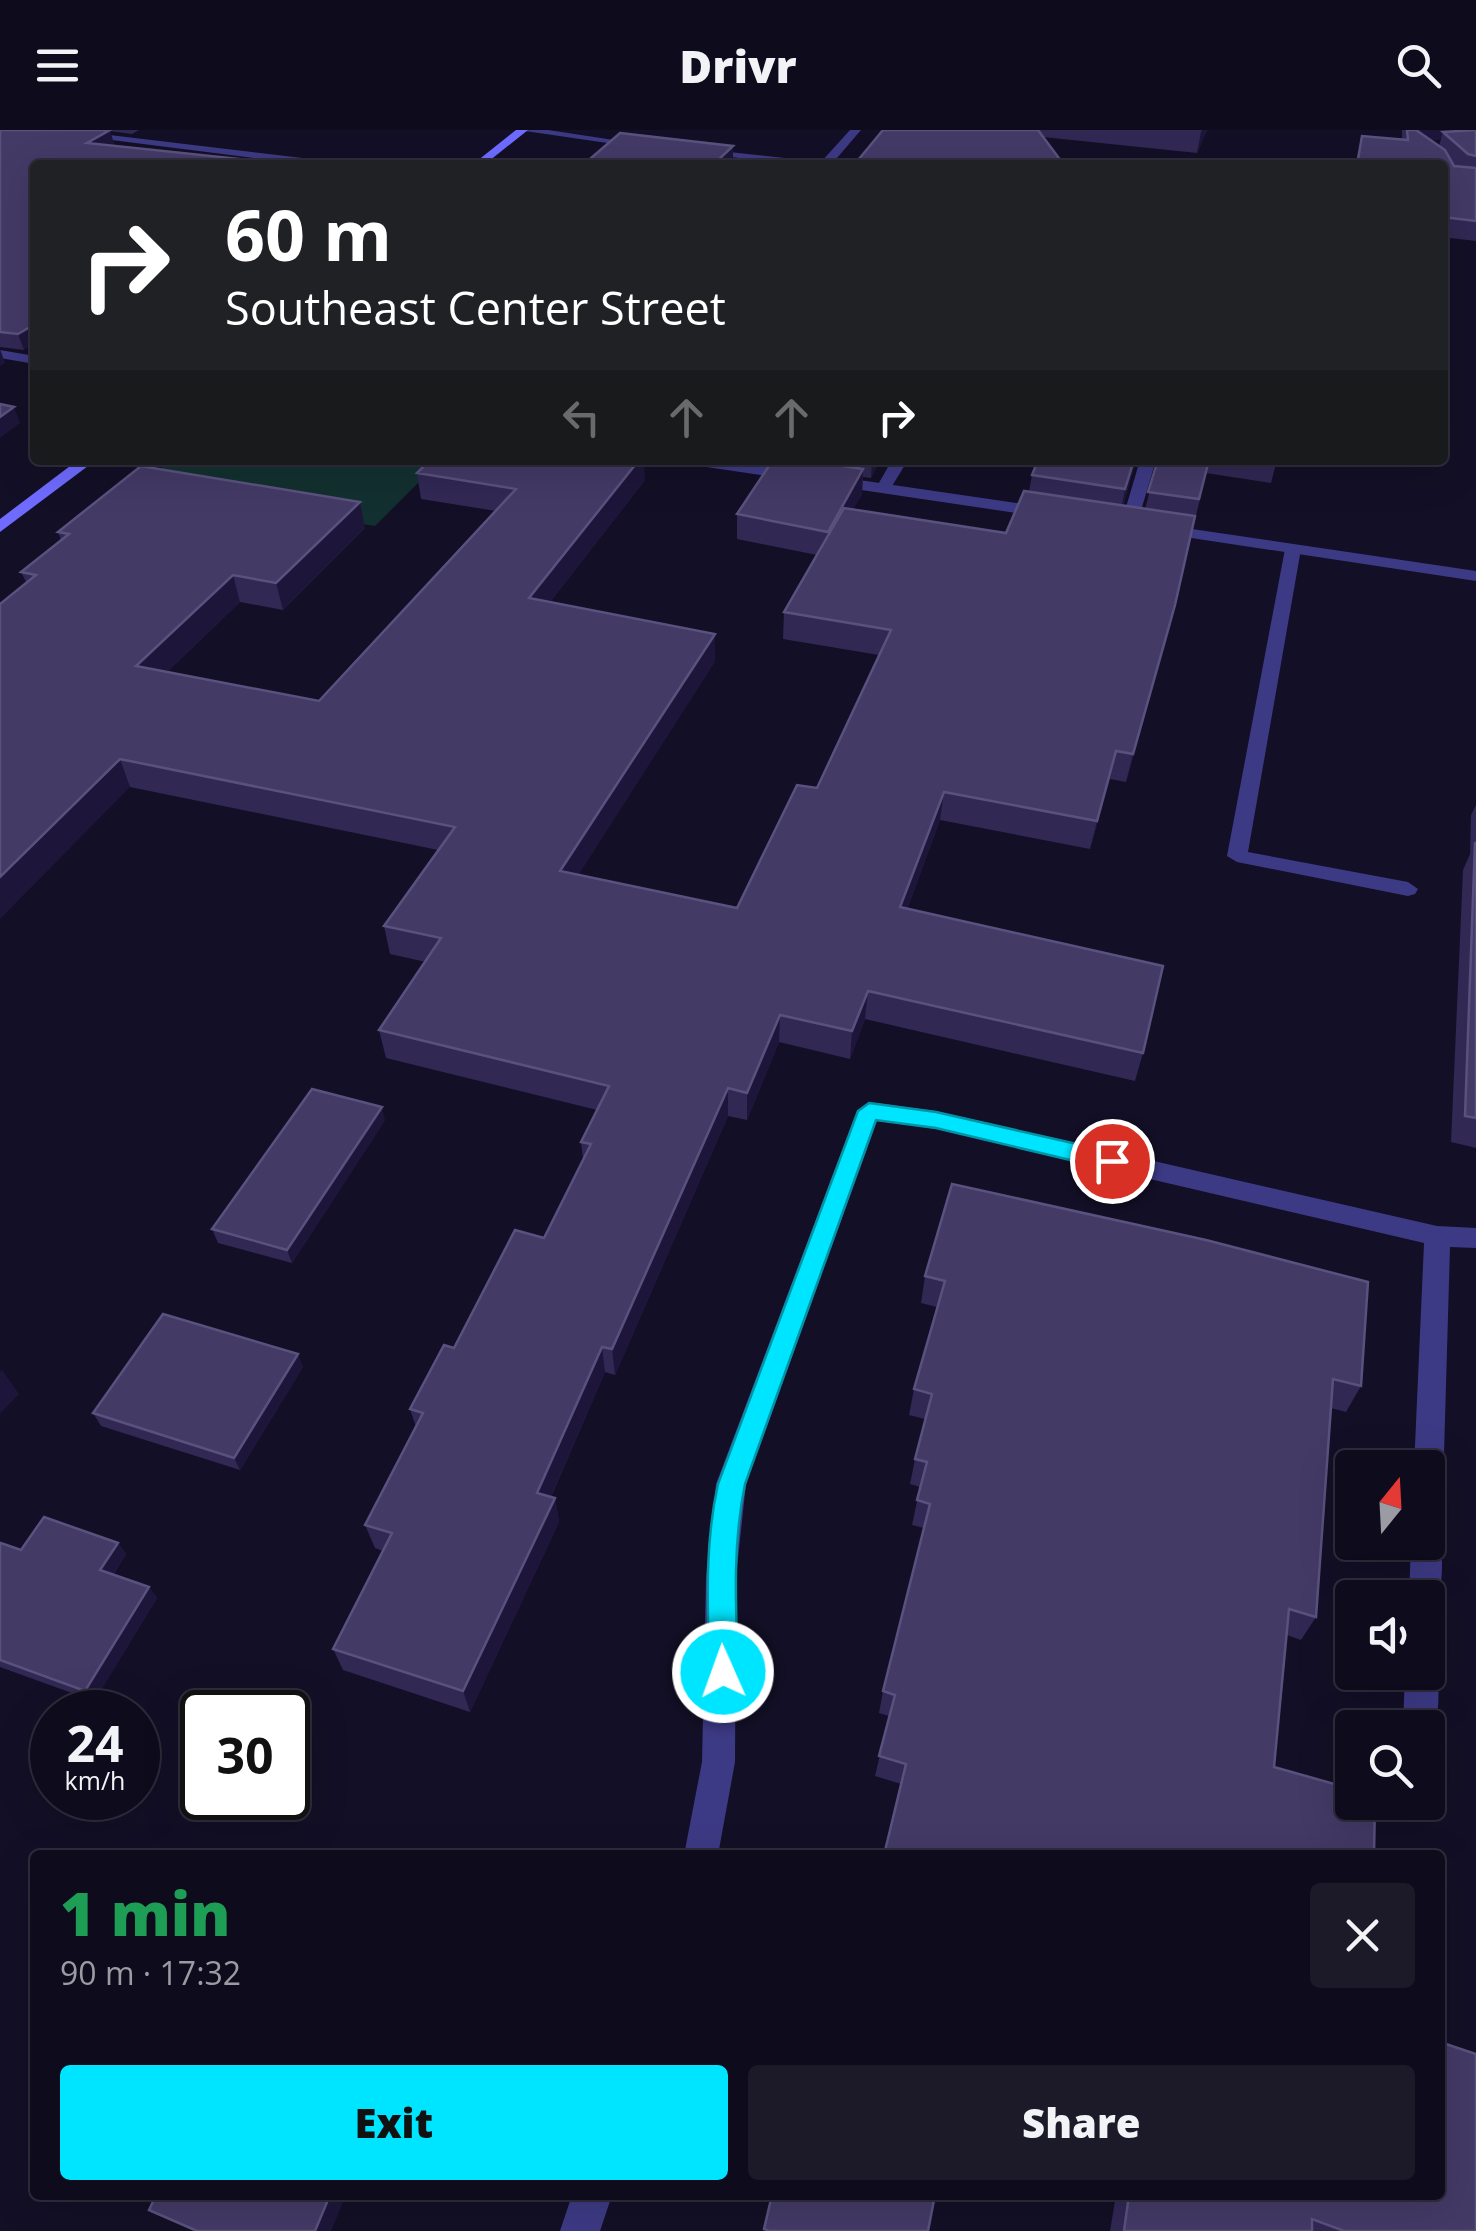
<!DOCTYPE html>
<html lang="en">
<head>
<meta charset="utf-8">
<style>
	body { margin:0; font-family:"Open Sans",sans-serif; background:#1c1929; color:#f1f3f6; height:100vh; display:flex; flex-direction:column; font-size:38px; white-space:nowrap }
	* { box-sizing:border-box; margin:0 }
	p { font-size:32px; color:#9b9ba3 }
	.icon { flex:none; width:55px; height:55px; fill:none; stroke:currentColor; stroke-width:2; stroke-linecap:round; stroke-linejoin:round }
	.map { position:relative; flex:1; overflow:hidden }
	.details { position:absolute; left:30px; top:1720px; width:1415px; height:350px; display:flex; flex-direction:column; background:#0e0b1c; border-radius:10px; box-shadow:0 10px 40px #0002,0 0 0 2px #2e2b3b }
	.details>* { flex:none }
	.banner { position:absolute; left:30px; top:30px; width:1418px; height:305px; border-radius:10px; box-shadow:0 10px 40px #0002,0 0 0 2px #2e2b3b; background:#202124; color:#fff; overflow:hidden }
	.needle { width:65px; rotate:18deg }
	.buttons { position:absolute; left:1335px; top:1320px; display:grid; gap:20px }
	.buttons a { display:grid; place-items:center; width:110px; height:110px; border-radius:10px; background:#0e0b1c; box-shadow:0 10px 40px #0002,0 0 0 2px #2e2b3b; font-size:50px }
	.speed { position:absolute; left:30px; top:1560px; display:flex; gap:20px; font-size:50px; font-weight:700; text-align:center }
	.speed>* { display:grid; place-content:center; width:130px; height:130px; border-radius:50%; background:#0e0b1c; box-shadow:0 10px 40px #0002,0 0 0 2px #2e2b3b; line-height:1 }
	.speed small { font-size:25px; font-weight:400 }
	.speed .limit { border:5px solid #111; border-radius:15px; background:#fff; color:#111 }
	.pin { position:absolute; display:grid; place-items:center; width:85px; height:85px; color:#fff; margin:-42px; border:5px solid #fff; border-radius:50%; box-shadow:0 2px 10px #0007 }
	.me { position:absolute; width:110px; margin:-55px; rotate:358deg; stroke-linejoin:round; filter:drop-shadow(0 0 8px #0008) }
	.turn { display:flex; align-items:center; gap:35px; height:210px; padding:0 30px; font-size:45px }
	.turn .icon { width:130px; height:130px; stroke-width:2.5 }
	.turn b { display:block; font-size:70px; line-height:85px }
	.lanes { display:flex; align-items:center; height:95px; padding:0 30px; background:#0003; justify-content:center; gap:50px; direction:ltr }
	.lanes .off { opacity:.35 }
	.round { display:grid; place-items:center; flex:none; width:105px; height:105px; border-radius:10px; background:#1c1929 }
	.summary { display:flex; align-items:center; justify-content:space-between; height:170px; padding:0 30px }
	h1 { font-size:60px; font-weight:800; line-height:75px; color:#1e9e55 }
	.cta { display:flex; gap:20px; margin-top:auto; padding:20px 30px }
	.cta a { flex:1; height:115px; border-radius:10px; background:#00e5ff; color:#111; font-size:40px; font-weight:800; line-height:115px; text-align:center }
	.cta a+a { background:#1c1929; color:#f1f3f6 }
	header { display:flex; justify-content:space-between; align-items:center; height:130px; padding:0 30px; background:#0e0b1c; font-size:45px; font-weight:800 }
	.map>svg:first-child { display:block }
</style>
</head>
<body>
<header><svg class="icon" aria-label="menu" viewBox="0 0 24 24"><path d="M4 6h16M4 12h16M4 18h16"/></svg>Drivr<svg class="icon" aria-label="search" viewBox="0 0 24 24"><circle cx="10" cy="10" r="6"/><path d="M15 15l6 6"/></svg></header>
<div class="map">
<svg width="1476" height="2101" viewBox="0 0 1476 2101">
	<rect width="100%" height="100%" fill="#130f26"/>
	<!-- green -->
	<polygon fill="#12302f" points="170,330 441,330 375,396 138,357"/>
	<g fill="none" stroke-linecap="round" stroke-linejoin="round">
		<!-- lane -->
		<g fill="#3d3a85" fill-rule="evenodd">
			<polygon points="518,0 548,0 647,15 642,18"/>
			<polygon points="850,0 861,0 831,35 789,35 696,22 701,19 821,32"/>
			<polygon points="892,330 908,330 889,361 879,361 876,358"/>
			<polygon points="1140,330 1156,330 1137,394 1129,399 1121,394"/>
			<polygon points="1293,414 1301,419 1248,722 1408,752 1418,759 1415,764 1408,766 1237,732 1227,726 1285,419"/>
		</g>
		<!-- street -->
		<g fill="#3d3a85" fill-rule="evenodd">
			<polygon points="76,1 336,32 341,35 310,35 80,6"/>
			<polygon points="0,220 35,226 35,234 0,228"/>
			<polygon points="685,330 723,330 1050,378 1058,383 1050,388 693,335"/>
			<polygon points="1158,394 1476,441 1476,451 1152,402 1150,399"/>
			<polygon points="869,972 936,981 1437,1096 1476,1098 1476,1118 1450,1117 1443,1358 1438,1367 1428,1371 1428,1338 1414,1338 1424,1113 936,999 877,991 746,1354 736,1447 735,1632 718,1725 684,1725 702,1632 706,1447 716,1354 857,981"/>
			<path d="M1428 1399 1437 1402C1445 1421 1443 1459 1435 1478L1428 1481V1468H1409L1411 1412H1428Z"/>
			<path d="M1428 1529C1444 1543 1440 1595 1428 1611V1598H1403L1405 1542H1428Z"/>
			<polygon points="572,2065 612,2065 600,2101 560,2101"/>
		</g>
		<!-- secondary -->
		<g fill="#6f6bff" fill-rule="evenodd">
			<polygon points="516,0 528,0 484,35 472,35"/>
			<polygon points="78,330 96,330 0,402 0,389"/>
		</g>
	</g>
	<!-- wall -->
	<g fill="#312854" fill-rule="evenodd">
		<polygon points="0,0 139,0 132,4 110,1 114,14 111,15 35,35 24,220 0,217"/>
		<polygon points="883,0 1207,0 1197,23 1043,7"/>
		<path d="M1402 0H1476V111L1442 107V35H1355L1362 6 1402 10ZM1441 9 1439 16 1430 10Z"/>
		<polygon points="773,330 880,330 871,348 863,347 862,364 853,379 1006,403 1029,362 1032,345 1136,330 1123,376 1145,379 1158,330 1277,330 1271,353 1206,343 1169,502 1126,652 1110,649 1090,719 940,690 907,779 1143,923 1135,951 865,889 850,929 779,912 747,990 728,986 615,1245 605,1242 551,1367 555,1368 559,1392 470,1582 343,1540 333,1519 383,1421 375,1418 365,1395 416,1297 410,1279 454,1218 544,1108 583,1030 581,1012 597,980 386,928 379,900 426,832 390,824 384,796 438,720 130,657 21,442 61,410 58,402 365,398 283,480 240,472 167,542 319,571 496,381 421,369 417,343 645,350 550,472 715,504 715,531 578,745 737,778 817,658 879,525 783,509 784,482 817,425 737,409 737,384"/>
		<polygon points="1476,675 1476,1018 1451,1012 1463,740 1470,724 1471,685"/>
		<polygon points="385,990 292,1133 218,1113 212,1099"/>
		<polygon points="925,1146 1361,1256 1346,1282 1331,1278 1316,1487 1301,1510 1287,1505 901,1654 875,1646 889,1586 879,1583 883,1561 924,1398 912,1395 920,1357 910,1354 915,1329 925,1289 909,1285 914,1259 937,1177 921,1173"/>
		<polygon points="303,1237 240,1340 101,1296 93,1283"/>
		<polygon points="118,1413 126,1424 113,1445 149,1457 157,1468 94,1571 0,1537 0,1415 21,1420"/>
		<polygon points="1116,2065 1440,2065 1476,2101 1110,2101"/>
	</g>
	<!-- shaded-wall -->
	<g fill="#1d163a">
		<polygon points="110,0 114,14 91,27 87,13"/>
		<polygon points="1202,0 1207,0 1197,23 1201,2"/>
		<polygon points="1414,0 1476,0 1443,2 1441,9 1410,13"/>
		<polygon points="733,16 733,35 716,32"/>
		<polygon points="35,194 35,213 24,220 18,204"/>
		<polygon points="0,219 5,233 0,236"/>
		<polygon points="14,277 20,293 0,308 0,287"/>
		<polygon points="639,330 644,330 645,350 532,495 529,468"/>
		<polygon points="872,330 880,330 871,348"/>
		<polygon points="1134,330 1136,330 1120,385 1125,359"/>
		<polygon points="863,339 862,364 827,427 828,402"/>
		<polygon points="360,372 365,398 283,480 276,453"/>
		<polygon points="233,445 240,472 145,563 136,536"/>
		<polygon points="1175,475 1169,502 1126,652 1133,624"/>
		<polygon points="715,504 715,531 563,769 560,741"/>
		<polygon points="1116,621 1110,649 1090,719 1097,691"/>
		<polygon points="120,629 130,657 0,789 0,747"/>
		<polygon points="944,662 940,690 897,805 900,777"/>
		<polygon points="868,861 865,889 850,929 852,901"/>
		<polygon points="780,885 779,912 747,990 747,963"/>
		<polygon points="728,958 728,986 615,1245 612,1219"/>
		<polygon points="382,977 385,990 292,1133 287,1120"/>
		<polygon points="602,1217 605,1242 542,1387 537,1363"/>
		<polygon points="298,1224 303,1237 240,1340 234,1328"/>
		<polygon points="2,1240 19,1264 0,1284 0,1242"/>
		<polygon points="555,1368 559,1392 470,1582 463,1561"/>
		<polygon points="118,1413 126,1424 108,1452 100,1440"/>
		<polygon points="149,1457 157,1468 94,1571 85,1561"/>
		<polygon points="330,2065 346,2065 331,2101 315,2101"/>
	</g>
	<!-- building -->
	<g fill="#433a66" stroke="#5a527e" stroke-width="2.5">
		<polygon points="0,0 110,0 87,13 297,35 35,35 35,194 18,204 0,202"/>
		<polygon points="883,0 1038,0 1064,35 854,35"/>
		<polygon points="1407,0 1416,0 1445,20 1454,36 1476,38 1476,91 1442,87 1442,35 1357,35 1362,6 1408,10"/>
		<polygon points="1476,0 1476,26 1468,24 1443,2"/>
		<polygon points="620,3 733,16 716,32 740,35 583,35"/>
		<polygon points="0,274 14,277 0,287"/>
		<polygon points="430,330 639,330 529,468 715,504 560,741 737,778 797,655 817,658 891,500 784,482 844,378 1006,403 1024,361 1195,386 1175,475 1133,624 1116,621 1097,691 944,662 900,777 1163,836 1143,923 868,861 852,901 780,885 747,963 728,958 612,1219 602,1217 537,1363 555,1368 463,1561 333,1519 392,1403 365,1395 423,1283 410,1279 444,1215 454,1218 515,1100 544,1108 591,1014 581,1012 609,956 379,900 441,808 384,796 455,697 120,629 0,747 0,474 36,445 21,442 69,404 58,402 141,336 360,372 276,453 233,445 136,536 319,571 516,359 417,343"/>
		<polygon points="773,330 802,330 863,339 828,402 737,384"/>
		<polygon points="1038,330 1134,330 1125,359 1032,345"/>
		<polygon points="1158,330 1209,330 1199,369 1148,362"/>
		<polygon points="1475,713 1476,713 1476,988 1465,986"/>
		<polygon points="312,959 382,977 287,1120 212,1099"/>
		<polygon points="952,1054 1206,1110 1368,1152 1361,1256 1333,1249 1316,1487 1289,1479 1274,1637 1352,1659 1352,1672 1375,1672 1374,1725 884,1725 906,1634 879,1626 895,1565 883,1561 930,1374 917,1370 927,1332 915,1329 932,1264 914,1259 945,1151 925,1146"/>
		<polygon points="163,1184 298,1224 234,1328 93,1283"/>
		<polygon points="44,1387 118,1413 100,1440 149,1457 85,1561 0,1530 0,1415 1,1413 21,1420"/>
		<polygon points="1440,1912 1476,1924 1476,2101 1344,2101 1312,2089 1312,2101 1124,2101 1129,2065 1440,2065"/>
		<polygon points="156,2065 330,2065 315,2101 197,2101 149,2080"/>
		<polygon points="772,2065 935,2065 928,2101 769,2101 764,2099"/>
	</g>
	<!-- route -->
	<path fill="#00e5ff" stroke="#0095a6" stroke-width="2.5" d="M869 973 936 982 1112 1022 1123 1031 1112 1040 936 998 876 990 745 1354C732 1417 736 1478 738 1542L733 1552 723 1556 713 1552 709 1542C708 1478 704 1417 718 1354L858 981Z"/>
</svg>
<div class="buttons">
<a><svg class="needle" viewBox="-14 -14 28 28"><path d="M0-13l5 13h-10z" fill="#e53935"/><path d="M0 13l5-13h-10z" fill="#9b9ba3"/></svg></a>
<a><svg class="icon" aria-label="sound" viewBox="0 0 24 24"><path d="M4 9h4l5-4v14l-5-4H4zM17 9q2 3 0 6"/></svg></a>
<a><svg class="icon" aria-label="search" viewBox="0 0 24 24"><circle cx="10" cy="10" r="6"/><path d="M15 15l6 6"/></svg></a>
</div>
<div class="speed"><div>24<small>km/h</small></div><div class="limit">30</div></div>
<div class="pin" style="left:1112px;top:1031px;background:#d93025"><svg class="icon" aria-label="arrive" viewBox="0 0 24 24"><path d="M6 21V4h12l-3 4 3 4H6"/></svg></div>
<svg class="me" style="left:723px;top:1542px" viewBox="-20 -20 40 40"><circle r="17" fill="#00e5ff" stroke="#fff" stroke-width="3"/><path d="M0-11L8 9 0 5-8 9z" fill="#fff"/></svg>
<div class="banner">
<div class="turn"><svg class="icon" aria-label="right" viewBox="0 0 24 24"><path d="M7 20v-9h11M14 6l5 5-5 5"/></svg><div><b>60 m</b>Southeast Center Street</div></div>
<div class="lanes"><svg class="icon off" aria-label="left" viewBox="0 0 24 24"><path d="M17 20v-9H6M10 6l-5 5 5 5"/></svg><svg class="icon off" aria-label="ahead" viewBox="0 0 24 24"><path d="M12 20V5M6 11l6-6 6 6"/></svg><svg class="icon off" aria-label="ahead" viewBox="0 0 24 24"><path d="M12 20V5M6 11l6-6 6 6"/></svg><svg class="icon" aria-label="right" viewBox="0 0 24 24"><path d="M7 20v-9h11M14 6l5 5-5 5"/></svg></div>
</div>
<section class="details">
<div class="summary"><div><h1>1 min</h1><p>90 m · 17:32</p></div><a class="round"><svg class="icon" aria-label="close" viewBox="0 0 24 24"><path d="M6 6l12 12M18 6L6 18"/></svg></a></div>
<div class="cta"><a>Exit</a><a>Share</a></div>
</section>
</div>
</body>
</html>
